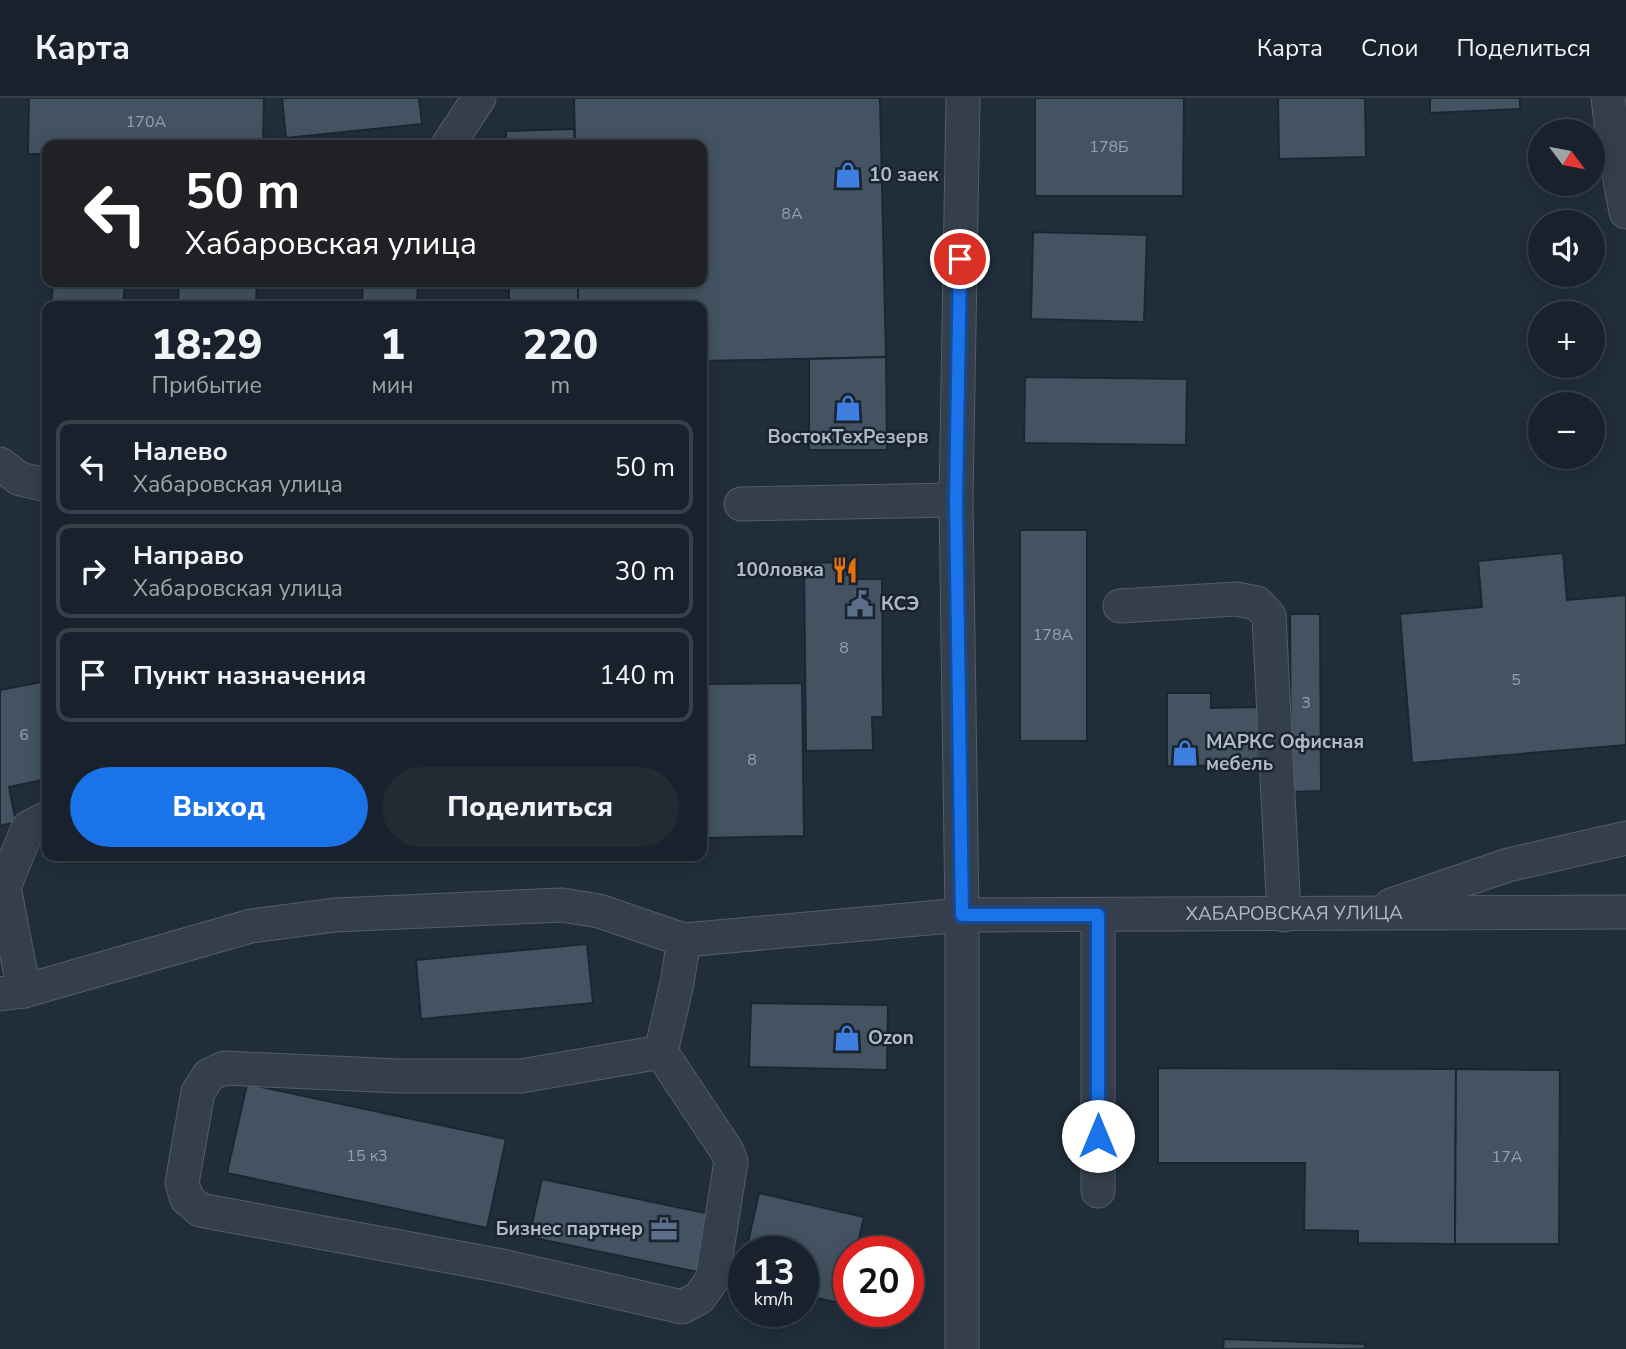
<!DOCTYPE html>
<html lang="ru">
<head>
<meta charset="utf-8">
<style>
	body { margin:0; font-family:"Nunito Sans",sans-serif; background:#222a34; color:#f1f3f6; height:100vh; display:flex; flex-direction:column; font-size:26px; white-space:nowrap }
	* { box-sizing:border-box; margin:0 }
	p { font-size:23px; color:#9fa4a9 }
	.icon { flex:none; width:38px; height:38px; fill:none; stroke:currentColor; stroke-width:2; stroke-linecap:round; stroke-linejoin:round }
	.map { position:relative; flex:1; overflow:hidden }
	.details { position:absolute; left:42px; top:203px; width:665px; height:560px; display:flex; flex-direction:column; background:#19222c; border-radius:14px; box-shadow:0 4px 18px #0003,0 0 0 2px #373f48 }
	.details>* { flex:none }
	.hud { position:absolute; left:42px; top:42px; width:665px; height:147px; border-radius:14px; box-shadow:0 4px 18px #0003,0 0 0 2px #373f48; background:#202124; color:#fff; overflow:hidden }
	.needle { width:46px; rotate:122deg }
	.controls { position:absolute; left:1528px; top:21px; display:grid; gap:14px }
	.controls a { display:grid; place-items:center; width:77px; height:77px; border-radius:50%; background:#19222c; box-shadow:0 4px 18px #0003,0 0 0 2px #373f48; font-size:35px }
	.speed { position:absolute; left:728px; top:1138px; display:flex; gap:14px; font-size:35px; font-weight:700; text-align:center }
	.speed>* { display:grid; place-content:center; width:91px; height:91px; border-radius:50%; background:#19222c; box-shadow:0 4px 18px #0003,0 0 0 2px #373f48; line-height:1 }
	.speed small { font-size:18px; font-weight:400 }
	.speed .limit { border:10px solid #d22; background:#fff; color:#111 }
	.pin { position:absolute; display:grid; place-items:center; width:60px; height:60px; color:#fff; margin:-30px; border:4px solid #fff; border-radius:50%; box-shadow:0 2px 7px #0007 }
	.me { position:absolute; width:77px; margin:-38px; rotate:0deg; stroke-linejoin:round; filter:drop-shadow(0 0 5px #0008) }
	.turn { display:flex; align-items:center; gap:24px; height:147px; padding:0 28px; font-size:32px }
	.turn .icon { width:91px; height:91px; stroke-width:2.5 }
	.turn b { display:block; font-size:49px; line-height:60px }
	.eta { display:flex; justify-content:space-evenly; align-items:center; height:119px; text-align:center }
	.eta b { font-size:42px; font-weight:800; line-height:49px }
	.action { display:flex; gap:14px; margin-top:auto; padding:14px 28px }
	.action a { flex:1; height:80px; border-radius:42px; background:#1a73e8; color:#fff; font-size:28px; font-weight:800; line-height:80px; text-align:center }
	.action a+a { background:#222a34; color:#f1f3f6 }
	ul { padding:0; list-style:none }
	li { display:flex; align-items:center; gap:21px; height:94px; margin:0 14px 10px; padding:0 14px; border:4px solid #373f48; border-radius:14px }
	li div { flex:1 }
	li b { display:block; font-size:26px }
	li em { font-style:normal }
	header { display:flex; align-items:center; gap:42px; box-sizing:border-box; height:98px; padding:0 35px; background:#19222c; border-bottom:2px solid #373f48 }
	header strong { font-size:33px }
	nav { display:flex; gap:38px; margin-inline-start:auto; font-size:24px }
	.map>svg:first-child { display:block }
</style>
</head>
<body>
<header>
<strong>Карта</strong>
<nav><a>Карта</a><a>Слои</a><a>Поделиться</a></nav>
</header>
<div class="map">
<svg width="1626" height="1251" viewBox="0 0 1626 1251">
	<rect width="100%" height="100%" fill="#212e3a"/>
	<!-- building -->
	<g fill="#445362" stroke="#1c2631" stroke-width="2">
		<polygon points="29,0 264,0 263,47 47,47 47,56 28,56"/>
		<polygon points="282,0 419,0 422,26 286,40"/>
		<polygon points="574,0 880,0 886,259 702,263 702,208 578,208 578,184 702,184 702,47 575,47"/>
		<polygon points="1035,0 1184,0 1183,98 1035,98"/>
		<polygon points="1278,0 1365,0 1366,59 1279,61"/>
		<polygon points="1430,0 1520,0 1520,11 1430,15"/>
		<polygon points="574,31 575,47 506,47 506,33"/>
		<polygon points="1033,134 1147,137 1144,224 1031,221"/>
		<polygon points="53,184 125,184 123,208 51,208"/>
		<polygon points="179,184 257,184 256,208 178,208"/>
		<polygon points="363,184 418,184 417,208 362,208"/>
		<rect x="509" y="184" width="69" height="24"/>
		<polygon points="886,259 887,352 809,352 809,261"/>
		<polygon points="1025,279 1187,281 1186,347 1024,345"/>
		<rect x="1020" y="432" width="67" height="211"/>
		<polygon points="1563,455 1567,502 1626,497 1626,647 1412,665 1400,516 1482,509 1478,463"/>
		<polygon points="855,464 855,481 882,481 883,619 872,619 873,652 806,653 804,465"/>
		<polygon points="1290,516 1320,516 1321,693 1291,694"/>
		<polygon points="47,583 47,681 9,689 16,724 0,728 0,592"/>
		<polygon points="802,585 804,738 702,740 702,586"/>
		<polygon points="1167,595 1211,595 1211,610 1258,609 1259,667 1167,668"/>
		<rect x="413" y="758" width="33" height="7"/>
		<polygon points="587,846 593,905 421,921 416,862"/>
		<polygon points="751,905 888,907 887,972 749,969"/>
		<polygon points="1158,970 1456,971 1455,1146 1358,1145 1358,1133 1304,1132 1305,1065 1158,1065"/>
		<polygon points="1456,971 1560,972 1559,1146 1455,1146"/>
		<polygon points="247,986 506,1041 487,1130 227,1075"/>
		<polygon points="542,1081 710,1116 698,1174 529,1139"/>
		<polygon points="759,1095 864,1119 856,1153 849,1153 849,1185 844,1206 803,1197 803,1153 746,1153"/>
		<polygon points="1224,1241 1365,1246 1365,1251 1223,1251"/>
	</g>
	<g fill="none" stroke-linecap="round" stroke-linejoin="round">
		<!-- minor casing -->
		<g stroke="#535d68" stroke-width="35">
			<g id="minor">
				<polyline points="1608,0 1614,49 1626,114"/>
				<polyline points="448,47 479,0"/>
				<polyline points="0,366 20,381 47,387"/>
				<polyline points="741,406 956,402"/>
				<polyline points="1120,508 1236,501 1257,505 1269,518 1284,817"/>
				<polyline points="1391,807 1508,767 1626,740"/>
				<polyline points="1098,818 1098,1093"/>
				<polyline points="24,893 4,789 28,730 47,720"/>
				<path id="s1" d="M0 896 24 893 251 828 335 817 562 807 599 813 684 842 962 817 1626 814"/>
				<polyline points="661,954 727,1053 731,1064 712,1182 699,1200 682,1209 502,1168 200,1112 187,1101 182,1085 198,994 209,977 224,970 399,978 521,978 661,954 677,885 684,842"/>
				<polyline points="962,1251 962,817 956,402 963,0"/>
			</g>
		</g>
		<!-- minor -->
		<use href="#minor" stroke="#353f4b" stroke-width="33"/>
	</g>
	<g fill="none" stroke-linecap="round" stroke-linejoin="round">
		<!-- route casing -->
		<g stroke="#114b97" stroke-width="18">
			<polyline id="route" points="960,161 956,402 962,817 1098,817 1098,1038"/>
		</g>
		<!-- route -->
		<use href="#route" stroke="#1a73e8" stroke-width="12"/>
	</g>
	<!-- icons -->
	<defs>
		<g id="shop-bare" transform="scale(2.1)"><path d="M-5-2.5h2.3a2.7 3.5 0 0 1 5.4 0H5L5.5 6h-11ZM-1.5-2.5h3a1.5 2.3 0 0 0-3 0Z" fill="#3f7fe0" stroke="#1a242f" stroke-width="2.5" paint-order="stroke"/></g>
		<g id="restaurant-bare" transform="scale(2.1)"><path d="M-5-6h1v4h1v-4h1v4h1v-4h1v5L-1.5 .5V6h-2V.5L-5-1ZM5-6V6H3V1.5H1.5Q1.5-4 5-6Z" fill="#e8710a" stroke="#1a242f" stroke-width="2.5" paint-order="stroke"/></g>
		<g id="civic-bare" transform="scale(2.1)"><path d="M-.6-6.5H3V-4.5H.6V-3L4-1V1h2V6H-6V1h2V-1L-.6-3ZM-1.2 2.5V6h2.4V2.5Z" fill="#5c6f8a" stroke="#1a242f" stroke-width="2.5" paint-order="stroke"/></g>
		<g id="office-bare" transform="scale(2.1)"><path d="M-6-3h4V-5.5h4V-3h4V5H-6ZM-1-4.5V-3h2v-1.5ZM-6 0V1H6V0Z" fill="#5c6f8a" stroke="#1a242f" stroke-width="2.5" paint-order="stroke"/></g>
	</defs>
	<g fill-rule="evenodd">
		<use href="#shop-bare" x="848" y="77"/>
		<use href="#shop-bare" x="848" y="310"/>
		<use href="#restaurant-bare" x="845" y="472"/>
		<use href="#civic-bare" x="860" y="506"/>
		<use href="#shop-bare" x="1185" y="655"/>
		<use href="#shop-bare" x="847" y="940"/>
		<use href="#office-bare" x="664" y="1131"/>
	</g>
	<g text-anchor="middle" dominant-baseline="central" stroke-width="5" stroke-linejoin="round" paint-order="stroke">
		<!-- number labels -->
		<g font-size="16" fill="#95a0ae">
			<text x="146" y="24">170А</text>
			<text x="1109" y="49">178Б</text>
			<text x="792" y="116">8А</text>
			<text x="1053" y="537">178А</text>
			<text x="844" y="550">8</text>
			<text x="1516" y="582">5</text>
			<text x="1306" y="605">3</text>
			<text x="24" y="637">6</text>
			<text x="752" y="662">8</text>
			<text x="367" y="1058">15 к3</text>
			<text x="1507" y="1059">17А</text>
		</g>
		<!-- poi labels -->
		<g font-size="19" font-weight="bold" fill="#b0bac7" stroke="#1a242f" text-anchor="start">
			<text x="869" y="77">10 заек</text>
			<text x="848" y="339" text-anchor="middle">ВостокТехРезерв</text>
			<text x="824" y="472" text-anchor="end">100ловка</text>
			<text x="881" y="506">КСЭ</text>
			<text x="1206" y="644">МАРКС Офисная<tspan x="1206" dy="22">мебель</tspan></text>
			<text x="868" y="940">Ozon</text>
			<text x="643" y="1131" text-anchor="end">Бизнес партнер</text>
		</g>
		<!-- street labels -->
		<g font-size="19" fill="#b0bac7" stroke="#1a242f">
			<text stroke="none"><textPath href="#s1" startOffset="1311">ХАБАРОВСКАЯ УЛИЦА</textPath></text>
		</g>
	</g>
</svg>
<div class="controls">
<a><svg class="needle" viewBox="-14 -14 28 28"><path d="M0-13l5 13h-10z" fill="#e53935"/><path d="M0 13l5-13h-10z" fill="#9fa4a9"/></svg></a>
<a><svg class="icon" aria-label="sound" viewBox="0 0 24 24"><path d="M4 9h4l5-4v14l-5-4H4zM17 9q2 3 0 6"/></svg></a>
<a>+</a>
<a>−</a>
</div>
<div class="speed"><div>13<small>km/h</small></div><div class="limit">20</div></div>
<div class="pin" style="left:960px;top:161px;background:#d93025"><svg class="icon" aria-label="arrive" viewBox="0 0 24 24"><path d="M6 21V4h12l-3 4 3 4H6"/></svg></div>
<svg class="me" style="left:1098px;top:1038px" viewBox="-20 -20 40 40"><circle r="19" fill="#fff"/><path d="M0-13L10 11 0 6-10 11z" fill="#1a73e8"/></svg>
<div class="hud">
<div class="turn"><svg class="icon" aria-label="left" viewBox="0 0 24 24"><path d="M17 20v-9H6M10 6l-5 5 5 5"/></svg><div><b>50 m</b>Хабаровская улица</div></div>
</div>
<section class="details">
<div class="eta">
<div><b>18:29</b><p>Прибытие</p></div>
<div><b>1</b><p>мин</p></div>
<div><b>220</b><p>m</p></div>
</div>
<ul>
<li><svg class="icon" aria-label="left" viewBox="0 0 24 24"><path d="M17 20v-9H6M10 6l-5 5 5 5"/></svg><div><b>Налево</b><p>Хабаровская улица</p></div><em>50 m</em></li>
<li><svg class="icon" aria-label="right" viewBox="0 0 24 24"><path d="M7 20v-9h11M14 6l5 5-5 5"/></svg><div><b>Направо</b><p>Хабаровская улица</p></div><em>30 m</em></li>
<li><svg class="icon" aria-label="arrive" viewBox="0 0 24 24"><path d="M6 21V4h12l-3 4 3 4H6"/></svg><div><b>Пункт назначения</b></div><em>140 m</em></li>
</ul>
<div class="action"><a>Выход</a><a>Поделиться</a></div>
</section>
</div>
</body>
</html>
